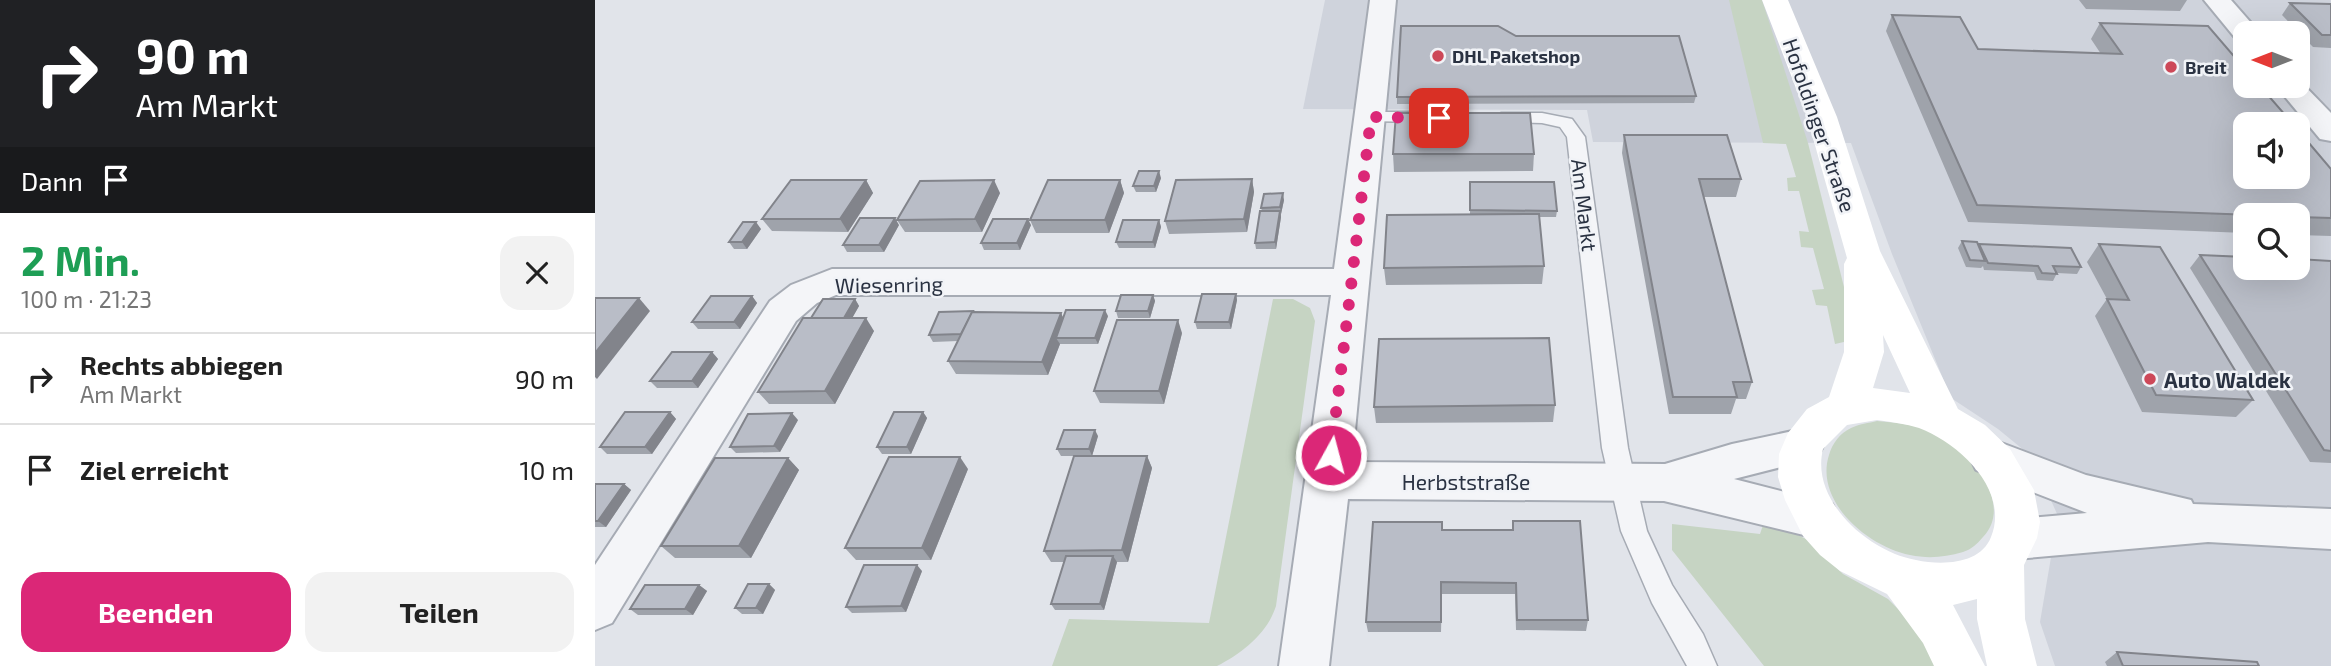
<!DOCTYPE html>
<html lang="de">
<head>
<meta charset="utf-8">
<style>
	body { margin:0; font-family:"Exo 2",sans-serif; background:#f2f2f2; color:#222; height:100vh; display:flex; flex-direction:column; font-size:26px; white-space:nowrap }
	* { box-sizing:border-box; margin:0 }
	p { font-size:23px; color:#767676 }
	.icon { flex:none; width:38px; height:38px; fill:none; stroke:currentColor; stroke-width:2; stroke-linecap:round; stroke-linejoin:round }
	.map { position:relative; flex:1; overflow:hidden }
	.sheet { display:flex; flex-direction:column; background:#fff; width:595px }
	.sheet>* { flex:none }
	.hud { background:#202124; color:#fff; overflow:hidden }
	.needle { width:46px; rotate:270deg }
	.fabs { position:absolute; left:1638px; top:21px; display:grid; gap:14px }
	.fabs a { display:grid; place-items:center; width:77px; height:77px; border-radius:14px; background:#fff; box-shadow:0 7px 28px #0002; font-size:35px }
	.pin { position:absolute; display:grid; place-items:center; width:60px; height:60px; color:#fff; margin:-30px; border-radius:14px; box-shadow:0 4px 10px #0006 }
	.me { position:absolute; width:77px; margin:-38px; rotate:7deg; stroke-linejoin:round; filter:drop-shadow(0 0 5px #0008) }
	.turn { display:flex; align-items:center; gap:24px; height:147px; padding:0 21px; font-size:32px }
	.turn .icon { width:91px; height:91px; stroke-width:2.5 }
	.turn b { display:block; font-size:49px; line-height:60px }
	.then { display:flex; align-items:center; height:66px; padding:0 21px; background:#0003; gap:14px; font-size:26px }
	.round { display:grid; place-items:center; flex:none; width:74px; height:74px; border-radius:21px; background:#f2f2f2 }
	.overview { display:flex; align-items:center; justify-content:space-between; height:119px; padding:0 21px }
	h1 { font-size:42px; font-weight:700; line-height:52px; color:#1e9e55 }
	.cta { display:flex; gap:14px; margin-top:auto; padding:14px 21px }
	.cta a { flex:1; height:80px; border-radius:21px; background:#db2777; color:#fff; font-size:28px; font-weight:700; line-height:80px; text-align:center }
	.cta a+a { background:#f2f2f2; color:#222 }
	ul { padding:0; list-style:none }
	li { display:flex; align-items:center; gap:21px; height:91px; padding:0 21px; border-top:2px solid #e0e0e0 }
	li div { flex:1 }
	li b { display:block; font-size:26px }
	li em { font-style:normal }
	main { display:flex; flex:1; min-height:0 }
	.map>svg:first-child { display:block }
</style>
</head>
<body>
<main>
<section class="sheet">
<div class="hud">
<div class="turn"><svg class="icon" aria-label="right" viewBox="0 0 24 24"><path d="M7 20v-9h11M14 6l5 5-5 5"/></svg><div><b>90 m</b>Am Markt</div></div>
<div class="then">Dann<svg class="icon" aria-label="arrive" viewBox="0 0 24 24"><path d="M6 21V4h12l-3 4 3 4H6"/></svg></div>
</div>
<div class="overview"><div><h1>2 Min.</h1><p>100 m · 21:23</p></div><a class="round"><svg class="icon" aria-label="close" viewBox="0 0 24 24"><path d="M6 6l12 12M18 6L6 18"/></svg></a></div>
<ul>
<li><svg class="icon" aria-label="right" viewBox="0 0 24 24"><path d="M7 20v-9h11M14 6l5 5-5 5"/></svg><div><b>Rechts abbiegen</b><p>Am Markt</p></div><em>90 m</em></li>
<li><svg class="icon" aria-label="arrive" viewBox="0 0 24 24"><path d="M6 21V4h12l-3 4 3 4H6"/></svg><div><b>Ziel erreicht</b></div><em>10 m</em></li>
</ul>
<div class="cta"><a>Beenden</a><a>Teilen</a></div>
</section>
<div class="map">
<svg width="1736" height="666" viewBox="0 0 1736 666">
	<rect width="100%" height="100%" fill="#e1e4ea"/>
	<!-- built -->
	<path fill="#cfd3dc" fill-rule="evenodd" d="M730 0H1736V666H1460L1445 622 1463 516 1436 456 1403 429 1356 398 1297 254 1256 143 998 142 992 110 708 109ZM1650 33H1703V86H1650ZM1650 124H1703V177H1650ZM1650 215H1703V268H1650Z"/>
	<!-- green -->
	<g fill="#c6d4c3">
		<polygon points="1134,0 1167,0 1213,143 1262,339 1240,344 1232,306 1221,305 1217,290 1229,289 1218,248 1206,247 1204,231 1214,232 1204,191 1193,191 1192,178 1201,177 1191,144 1168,143"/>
		<path d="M678 299H698L715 308 720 321 681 606C672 634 647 653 622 666H457L474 619 614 623Z"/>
		<path d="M1282 421C1303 423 1324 424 1344 435 1374 451 1420 503 1388 537 1382 544 1377 549 1368 552 1350 557 1334 559 1315 555 1274 547 1219 502 1234 455 1237 444 1245 433 1256 428 1264 424 1274 423 1282 421Z"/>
		<polygon points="1170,519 1213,540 1248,574 1293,599 1330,636 1345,666 1169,666 1077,550 1077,524 1165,534"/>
	</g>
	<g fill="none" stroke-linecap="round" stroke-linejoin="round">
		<!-- lane casing -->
		<g stroke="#a6abb4" stroke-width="3">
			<g id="lane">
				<polygon points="776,112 829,112 838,117 829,122 770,121 767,117 770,113"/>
				<polygon points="906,113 947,113 977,119 990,137 1033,448 1052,531 1077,585 1108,634 1122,666 1092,666 1057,603 1026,531 1007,448 972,137 965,127 947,123 900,122 897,118"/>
			</g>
		</g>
		<!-- street casing -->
		<g stroke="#a6abb4" stroke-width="4">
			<g id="street">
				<polygon points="775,0 801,0 757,462 1070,464 1137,444 1207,429 1222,434 1228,446 1222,458 1139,479 1237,504 1244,518 1237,532 1221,538 1069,501 753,499 734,666 684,666 736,295 241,295 222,303 201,321 17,623 0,630 0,565 175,301 196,285 237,269 739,269"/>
				<polygon points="1609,0 1636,0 1665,33 1650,33 1650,41 1641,39"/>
				<polygon points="1703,79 1736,113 1736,141 1725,139 1681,86 1703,86"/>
				<polygon points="1396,439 1491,475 1596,500 1598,504 1736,509 1736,549 1613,542 1421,559 1405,553 1398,539 1405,525 1421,519 1492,513 1381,470 1375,457 1381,444"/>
			</g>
		</g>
		<!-- lane -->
		<use href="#lane" fill="#f4f5f8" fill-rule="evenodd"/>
		<!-- street -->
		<use href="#street" fill="#f4f5f8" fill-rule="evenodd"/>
		<!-- secondary -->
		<path fill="#fff" fill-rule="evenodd" d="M1167 0H1193L1242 117 1285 251 1363 409 1390 425 1415 449 1439 490 1445 522 1442 538 1429 565 1430 619 1442 666H1392L1382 619V599L1358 605 1390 666H1339L1328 643 1292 594 1245 571 1225 555 1208 536 1190 500 1183 477 1184 454 1193 433 1212 409 1234 397 1249 352V264L1252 258 1212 117ZM1288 335 1315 393 1278 388 1289 352ZM1282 420C1296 422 1311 424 1324 428 1364 443 1415 490 1396 537 1383 571 1327 565 1300 554 1284 547 1268 537 1256 525 1235 504 1221 478 1228 449L1252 425Z"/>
	</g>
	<!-- wall -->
	<g fill="#9fa3ab">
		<polygon points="1484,0 1592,0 1585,11 1491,9"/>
		<polygon points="1695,3 1736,4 1736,48 1718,47 1687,15"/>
		<polygon points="1297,15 1383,49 1506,54 1496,39 1505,23 1736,169 1736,236 1703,235 1703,215 1650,215 1650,233 1373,222 1291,31"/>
		<polygon points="921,36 1101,96 1099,103 802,104 802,97"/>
		<polygon points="1029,135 1146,179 1141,197 1109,197 1157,382 1151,399 1141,399 1136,414 1074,414 1027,153"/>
		<polygon points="798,154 939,154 938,171 799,172"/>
		<polygon points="566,178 561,192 541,192 538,186"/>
		<polygon points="657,179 659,192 652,232 574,234 570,221"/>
		<polygon points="271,180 278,193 253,232 177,231 167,219"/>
		<polygon points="525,180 529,193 514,233 441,233 435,220"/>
		<polygon points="875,182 962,211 961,217 944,217 949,266 947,284 791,285 789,268 875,215"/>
		<polygon points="405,193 387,232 310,232 302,220"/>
		<polygon points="689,200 686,214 686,217 681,249 661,249 660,243 667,211 666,208"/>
		<polygon points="564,220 566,227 560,248 524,248 521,242"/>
		<polygon points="304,225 289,252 252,252 248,245"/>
		<polygon points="436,225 425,250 389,250 386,243"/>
		<polygon points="166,229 152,249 139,249 134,242"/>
		<polygon points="1367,241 1384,245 1384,244 1486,267 1482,274 1462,273 1458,281 1442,280 1439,272 1389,270 1388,266 1386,268 1371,267 1363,248"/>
		<polygon points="1504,244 1658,400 1641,417 1547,412 1500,316 1512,299 1492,262"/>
		<polygon points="1605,255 1736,261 1736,463 1715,462 1595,268"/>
		<polygon points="641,294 642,300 636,329 602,329 600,322"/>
		<polygon points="558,295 560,301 555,318 523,318 521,311"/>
		<polygon points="157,296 162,303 145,329 103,329 97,322"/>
		<polygon points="260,299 264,306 257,318 279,331 240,404 174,404 163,392 216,318"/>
		<polygon points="379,312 466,313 468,318 513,316 503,344 465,344 453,375 361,374 353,361 363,341 338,342 334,335"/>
		<polygon points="587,333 569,404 505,403 499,391"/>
		<polygon points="117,352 123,359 103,388 62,388 55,381"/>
		<polygon points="960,405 958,422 781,423 779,407"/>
		<polygon points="75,412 81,419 57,454 12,454 5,447"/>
		<polygon points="328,412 332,418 316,454 287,454 282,447"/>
		<polygon points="203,420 185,452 141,453 135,447"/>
		<polygon points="503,436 497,456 552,456 557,468 533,562 522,562 509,610 460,610 456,604 469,562 456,562 449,551 479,456 466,456 462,449"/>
		<polygon points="193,458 204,470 156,558 80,558 66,546"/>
		<polygon points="373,469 336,560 261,560 250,548"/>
		<polygon points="0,484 29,484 36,490 11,527 0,527"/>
		<polygon points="918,521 993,620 991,631 921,630 920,594 847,594 846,632 773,632 771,622 848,530 917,530"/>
		<polygon points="327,571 311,612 257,613 251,607"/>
		<polygon points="174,584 180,590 168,614 147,614 140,608"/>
		<polygon points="104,585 112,591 98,615 43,615 35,609"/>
		<polygon points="1522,652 1664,666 1512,666 1510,662"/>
	</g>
	<!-- shaded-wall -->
	<g fill="#82848b">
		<polygon points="564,171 566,178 561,192 559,186"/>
		<polygon points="657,179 659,192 652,232 649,219"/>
		<polygon points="271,180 278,193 253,232 245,219"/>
		<polygon points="399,180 405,193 387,232 380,219"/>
		<polygon points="525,180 529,193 514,233 510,220"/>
		<polygon points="688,193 689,200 686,214 685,207"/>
		<polygon points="685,211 686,217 681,249 680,242"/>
		<polygon points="300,218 304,225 289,252 284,245"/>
		<polygon points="433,219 436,225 425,250 422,243"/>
		<polygon points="564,220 566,227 560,248 558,242"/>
		<polygon points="161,222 166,229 152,249 147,242"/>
		<polygon points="641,294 642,300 636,329 634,322"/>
		<polygon points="558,295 560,301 555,318 553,311"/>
		<polygon points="157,296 162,303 145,329 139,322"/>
		<polygon points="44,298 55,311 2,379 0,377 0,353"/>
		<polygon points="260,299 264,306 250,331 245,324"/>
		<polygon points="510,310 513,316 503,344 500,338"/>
		<polygon points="466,313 472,326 461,338 465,344 453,375 447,362"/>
		<polygon points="271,318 279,331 240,404 230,391"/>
		<polygon points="583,320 587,333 569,404 564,391"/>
		<polygon points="117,352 123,359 103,388 97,381"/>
		<polygon points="75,412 81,419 57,454 50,447"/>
		<polygon points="328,412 332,418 316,454 312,447"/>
		<polygon points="197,413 203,420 185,452 179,446"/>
		<polygon points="500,430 503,436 497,456 494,449"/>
		<polygon points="552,456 557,468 533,562 527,550"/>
		<polygon points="365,457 373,469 336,560 327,548"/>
		<polygon points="193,458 204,470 156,558 144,546"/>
		<polygon points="29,484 36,490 11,527 3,521"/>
		<polygon points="518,556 522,562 509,610 505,604"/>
		<polygon points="322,565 327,571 311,612 306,606"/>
		<polygon points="174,584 180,590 168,614 161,608"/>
		<polygon points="104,585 112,591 98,615 90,609"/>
	</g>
	<!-- building -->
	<g fill="#b9bdc7" stroke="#82848b" stroke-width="2">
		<polygon points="1695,3 1736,4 1736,35 1727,35"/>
		<polygon points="1297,15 1365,17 1383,49 1527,54 1505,23 1613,26 1650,69 1650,86 1665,86 1698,124 1650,124 1650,177 1703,177 1703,130 1736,169 1736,218 1703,217 1703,215 1659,215 1382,205"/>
		<polygon points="806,26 903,26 921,36 1084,36 1101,96 802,97"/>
		<polygon points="801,113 935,113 939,154 798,154"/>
		<polygon points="1029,135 1132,135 1146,179 1104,179 1157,382 1138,382 1142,397 1078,397"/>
		<polygon points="544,171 564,171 559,186 538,186"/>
		<polygon points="657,179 649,219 570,221 581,180"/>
		<polygon points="196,180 271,180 245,219 167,219"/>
		<polygon points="399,180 380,219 302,220 325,181"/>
		<polygon points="453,180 525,180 510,220 435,220"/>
		<polygon points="875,182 959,182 962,211 875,210"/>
		<polygon points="688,193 685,207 666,208 669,194"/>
		<polygon points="665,211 685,211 680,242 660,243"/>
		<polygon points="944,214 949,266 789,268 792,215"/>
		<polygon points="265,218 300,218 284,245 248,245"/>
		<polygon points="398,219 433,219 422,243 386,243"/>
		<polygon points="528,220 564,220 558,242 521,242"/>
		<polygon points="148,222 161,222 147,242 134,242"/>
		<polygon points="1367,241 1382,242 1390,261 1375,260"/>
		<polygon points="1384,244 1476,248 1486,267 1458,266 1462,274 1447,273 1443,266 1393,263"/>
		<polygon points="1504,244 1565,247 1658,400 1561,395 1512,299 1534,300"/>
		<polygon points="1605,255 1650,257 1650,268 1703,268 1703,259 1736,261 1736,451 1729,450"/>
		<polygon points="607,294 641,294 634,322 600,322"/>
		<polygon points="526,295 558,295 553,311 521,311"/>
		<polygon points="116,296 157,296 139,322 97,322"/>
		<polygon points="0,298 44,298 0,353"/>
		<polygon points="228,299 260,299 249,318 216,318"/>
		<polygon points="471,310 510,310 500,338 461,338"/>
		<polygon points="378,311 366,334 334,335 344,312"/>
		<polygon points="377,312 466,313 447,362 353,361"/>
		<polygon points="208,318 271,318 230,391 163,392"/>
		<polygon points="522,320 583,320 564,391 499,391"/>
		<polygon points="954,338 960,405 779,407 784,339"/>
		<polygon points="77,352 117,352 97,381 55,381"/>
		<polygon points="30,412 75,412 50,447 5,447"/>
		<polygon points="299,412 328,412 312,447 282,447"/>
		<polygon points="197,413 179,446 135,447 153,414"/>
		<polygon points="469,430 500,430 494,449 462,449"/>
		<polygon points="479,456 552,456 527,550 449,551"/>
		<polygon points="294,457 365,457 327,548 250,548"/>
		<polygon points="120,458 193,458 144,546 66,546"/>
		<polygon points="0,484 29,484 3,521 0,521"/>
		<polygon points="918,521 985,521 993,620 922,620 921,583 846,582 846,622 771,622 778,522 847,522 847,530 918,530"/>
		<polygon points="471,556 518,556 505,604 456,604"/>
		<polygon points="269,565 322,565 306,606 251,607"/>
		<polygon points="153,584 174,584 161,608 140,608"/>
		<polygon points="50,585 104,585 90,609 35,609"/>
		<polygon points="1522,652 1662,662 1664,666 1528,666"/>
	</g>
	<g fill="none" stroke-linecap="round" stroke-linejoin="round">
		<!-- route -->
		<polyline stroke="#db2777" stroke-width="12" stroke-dasharray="0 21.6" points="736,455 776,117 844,118"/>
	</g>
	<!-- markers -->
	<g fill="#cd4858" stroke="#f1f3f7" stroke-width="2.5">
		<circle cx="843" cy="56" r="7"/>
		<circle cx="1576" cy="67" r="7"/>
		<circle cx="1555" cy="379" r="7"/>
	</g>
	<g text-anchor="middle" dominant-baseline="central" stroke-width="5" stroke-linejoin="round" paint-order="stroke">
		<!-- far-poi labels -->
		<g font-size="18" font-weight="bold" fill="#2a3242" stroke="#f1f3f7" text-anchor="start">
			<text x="857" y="56">DHL Paketshop</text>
			<text x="1590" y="67">Breit</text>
		</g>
		<!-- street labels -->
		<g font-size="21" fill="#2a3242" stroke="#f1f3f7">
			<text transform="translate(1225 125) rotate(71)">Hofoldinger Straße</text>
			<text transform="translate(990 205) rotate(83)">Am Markt</text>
			<text transform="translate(294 284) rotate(-1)">Wiesenring</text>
			<text x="871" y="481">Herbststraße</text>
		</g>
		<!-- poi labels -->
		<g font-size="21" font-weight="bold" fill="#2a3242" stroke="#f1f3f7" text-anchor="start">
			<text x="1569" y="379">Auto Waldek</text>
		</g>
	</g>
</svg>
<div class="fabs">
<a><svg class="needle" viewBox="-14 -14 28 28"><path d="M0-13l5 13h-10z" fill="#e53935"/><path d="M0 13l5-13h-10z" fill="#767676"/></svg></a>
<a><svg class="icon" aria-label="sound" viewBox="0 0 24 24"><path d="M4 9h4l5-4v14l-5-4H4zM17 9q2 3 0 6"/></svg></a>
<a><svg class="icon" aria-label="search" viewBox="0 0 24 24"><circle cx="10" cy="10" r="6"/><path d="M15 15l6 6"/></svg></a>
</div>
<div class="pin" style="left:844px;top:118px;background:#d93025"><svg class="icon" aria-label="arrive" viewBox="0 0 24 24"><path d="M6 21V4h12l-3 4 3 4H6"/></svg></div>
<svg class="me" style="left:736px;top:455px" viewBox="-20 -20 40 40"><circle r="17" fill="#db2777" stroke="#fff" stroke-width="3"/><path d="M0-11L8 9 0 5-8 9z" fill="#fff"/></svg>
</div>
</main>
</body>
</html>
